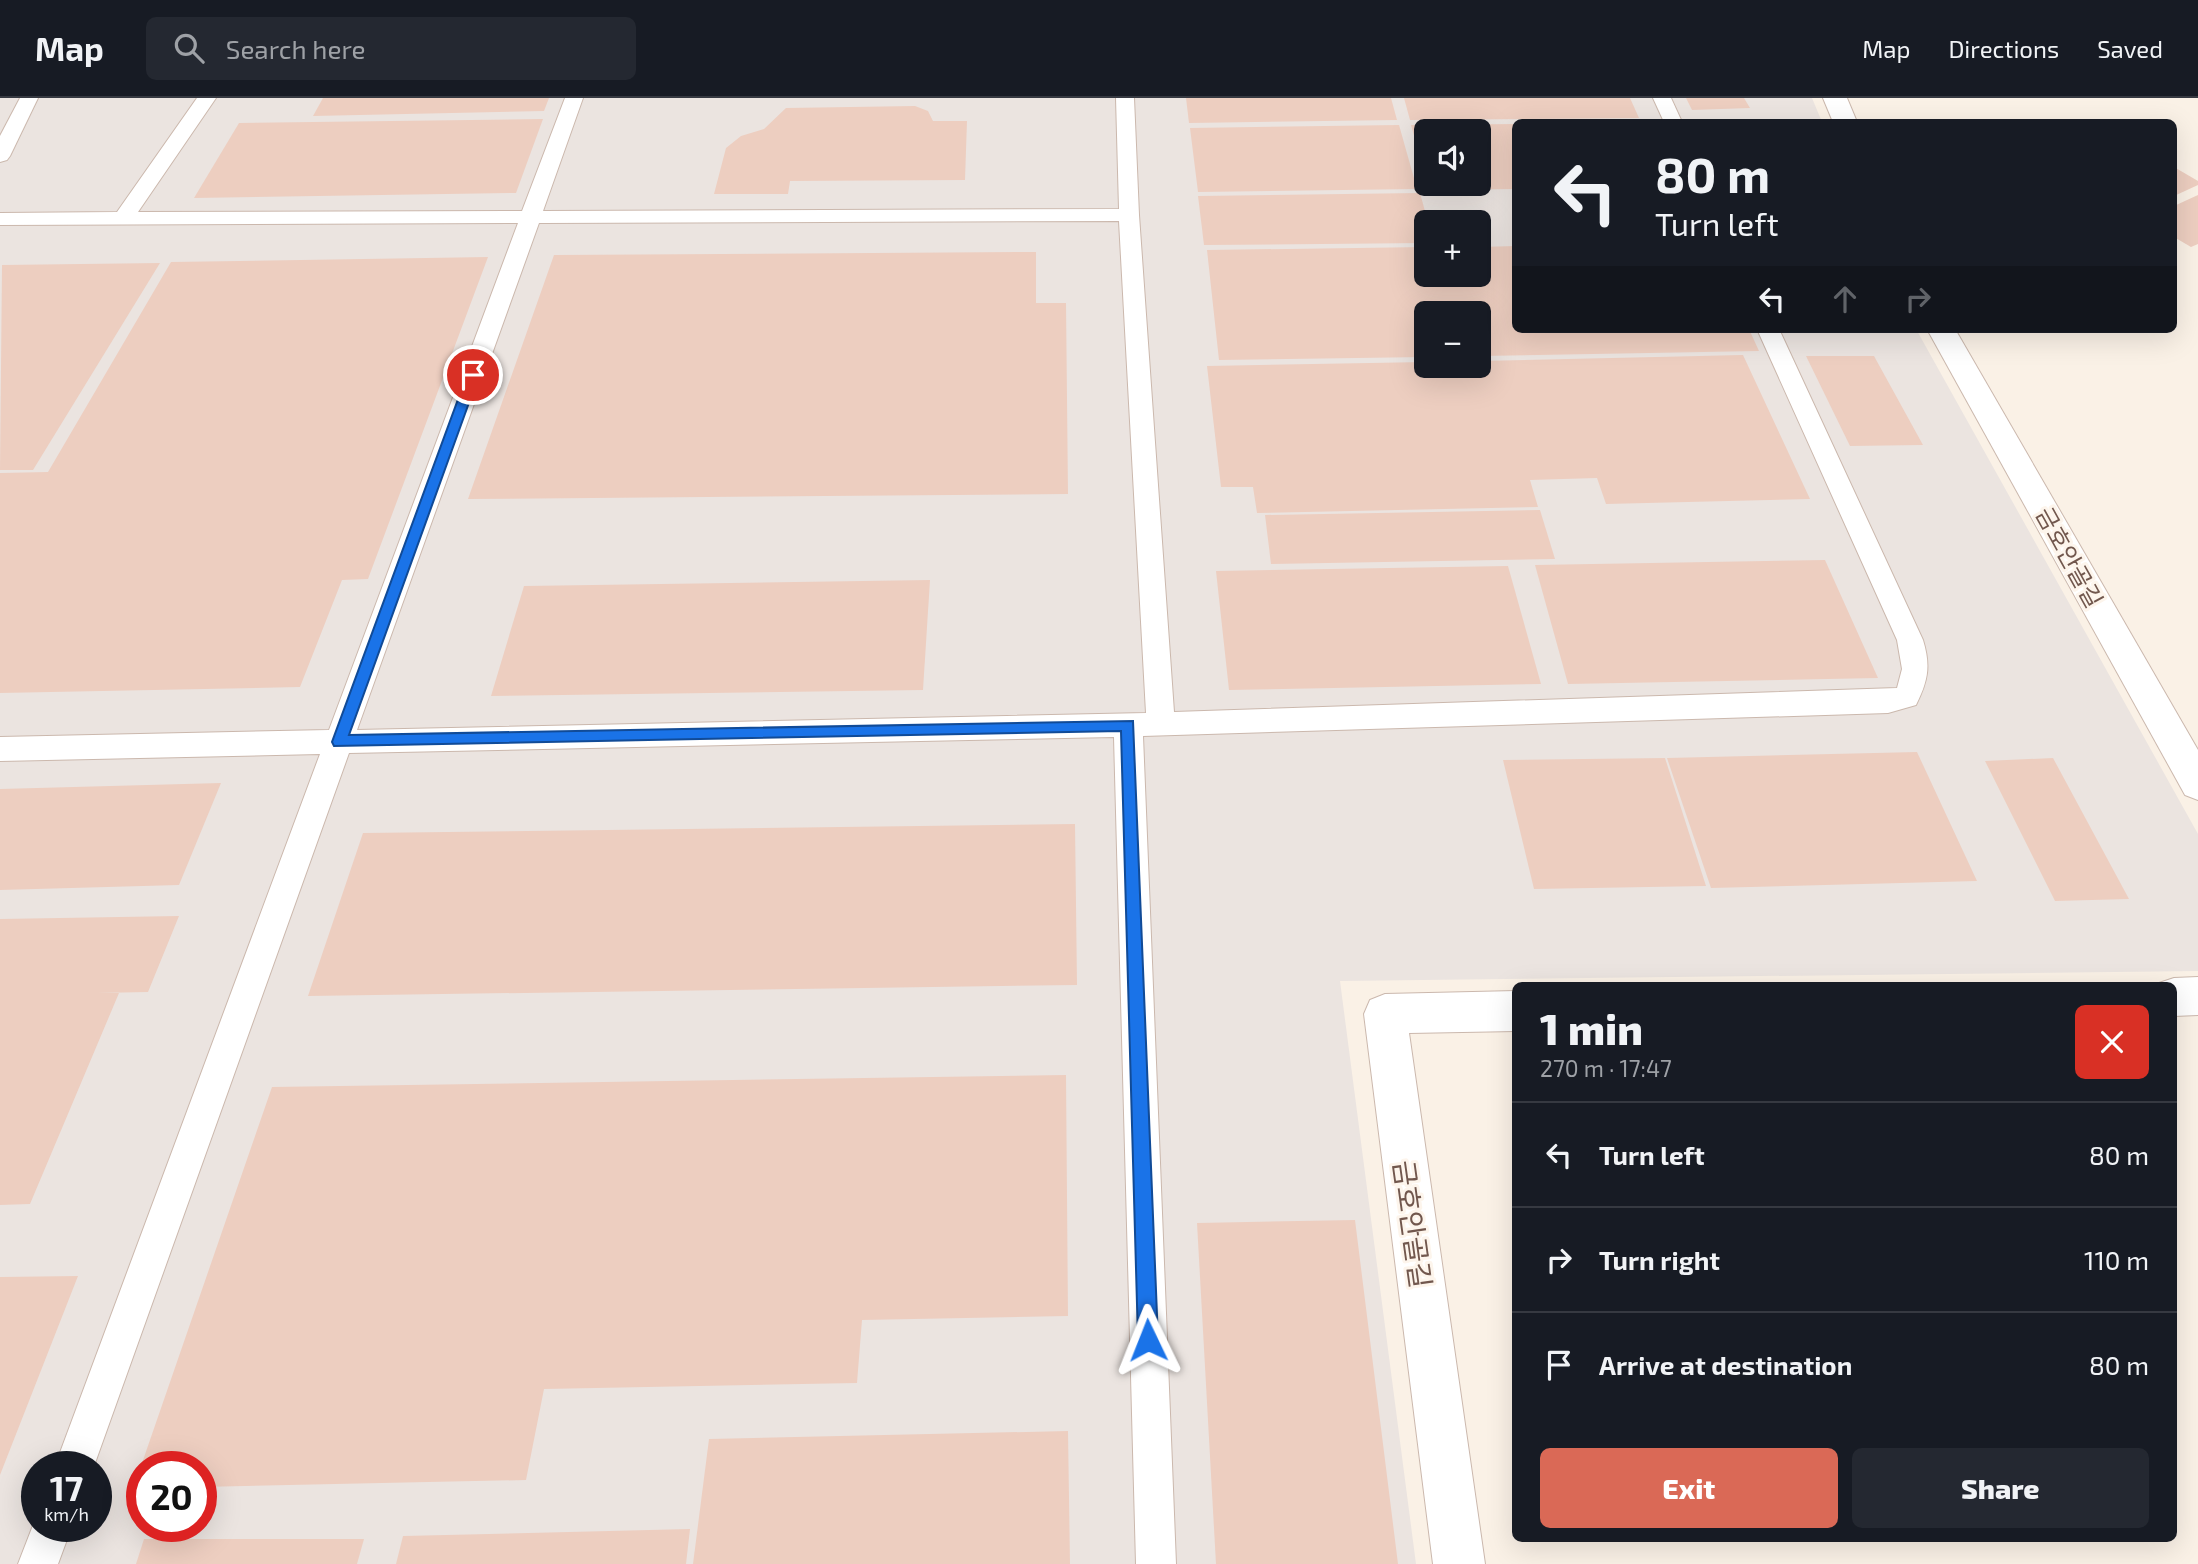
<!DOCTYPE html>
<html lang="en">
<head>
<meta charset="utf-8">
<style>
	body { margin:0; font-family:"Exo 2","Noto Sans KR",sans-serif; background:#242831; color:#f1f3f6; height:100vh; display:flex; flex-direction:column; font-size:26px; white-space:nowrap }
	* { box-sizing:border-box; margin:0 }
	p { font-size:23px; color:#9ea1a6 }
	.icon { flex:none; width:38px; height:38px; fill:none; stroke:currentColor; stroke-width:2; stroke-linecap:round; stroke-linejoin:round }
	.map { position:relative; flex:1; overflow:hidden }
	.details { position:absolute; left:1512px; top:884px; width:665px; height:560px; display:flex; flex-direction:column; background:#171b24; border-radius:10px; box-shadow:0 7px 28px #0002 }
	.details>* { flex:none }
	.banner { position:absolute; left:1512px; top:21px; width:665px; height:214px; border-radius:10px; box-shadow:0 7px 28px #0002; background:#171b24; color:#f1f3f6; overflow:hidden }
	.tools { position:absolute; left:1414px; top:21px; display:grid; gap:14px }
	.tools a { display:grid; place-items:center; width:77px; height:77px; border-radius:10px; background:#171b24; box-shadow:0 7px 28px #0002; font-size:35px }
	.speed { position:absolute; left:21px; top:1353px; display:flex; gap:14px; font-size:35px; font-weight:700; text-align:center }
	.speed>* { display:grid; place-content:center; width:91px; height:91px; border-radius:50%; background:#171b24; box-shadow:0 7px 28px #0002; line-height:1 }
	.speed small { font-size:18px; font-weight:400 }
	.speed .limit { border:10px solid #d22; background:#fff; color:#111 }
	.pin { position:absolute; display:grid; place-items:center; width:60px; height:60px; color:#fff; margin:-30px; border:4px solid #fff; border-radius:50%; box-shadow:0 2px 7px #0007 }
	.me { position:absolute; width:77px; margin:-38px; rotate:358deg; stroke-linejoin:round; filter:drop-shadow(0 0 5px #0008) }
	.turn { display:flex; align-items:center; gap:24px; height:147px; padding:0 28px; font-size:32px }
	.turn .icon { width:91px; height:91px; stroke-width:2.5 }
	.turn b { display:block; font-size:49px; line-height:60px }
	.lanes { display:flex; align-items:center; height:66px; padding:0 28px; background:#0003; justify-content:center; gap:35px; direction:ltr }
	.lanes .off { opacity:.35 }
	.round { display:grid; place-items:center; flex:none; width:74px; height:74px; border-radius:10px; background:#242831 }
	.overview { display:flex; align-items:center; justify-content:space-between; height:119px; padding:0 28px }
	h1 { font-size:42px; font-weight:800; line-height:52px }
	.primary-button { display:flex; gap:14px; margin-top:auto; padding:14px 28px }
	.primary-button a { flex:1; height:80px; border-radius:10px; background:#da6956; color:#fff; font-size:28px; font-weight:800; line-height:80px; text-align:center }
	.primary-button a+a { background:#242831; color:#f1f3f6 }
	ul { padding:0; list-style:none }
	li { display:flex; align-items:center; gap:21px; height:105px; padding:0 28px; border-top:2px solid #363941 }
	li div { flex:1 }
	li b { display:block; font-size:26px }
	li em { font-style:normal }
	header { display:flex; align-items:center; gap:42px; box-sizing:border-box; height:98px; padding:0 35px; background:#171b24; border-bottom:2px solid #363941 }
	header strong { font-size:33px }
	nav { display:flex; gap:38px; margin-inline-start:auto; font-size:24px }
	.search { width:490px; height:63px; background:#242831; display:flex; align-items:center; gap:18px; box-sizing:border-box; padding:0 24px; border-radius:10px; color:#9ea1a6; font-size:26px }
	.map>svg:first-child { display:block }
</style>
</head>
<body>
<header>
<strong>Map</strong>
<div class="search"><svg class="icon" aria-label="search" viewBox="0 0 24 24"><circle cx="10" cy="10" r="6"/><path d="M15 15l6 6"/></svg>Search here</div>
<nav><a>Map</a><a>Directions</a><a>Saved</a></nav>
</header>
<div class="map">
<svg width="2198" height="1466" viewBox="0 0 2198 1466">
	<rect width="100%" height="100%" fill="#faf1e6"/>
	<!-- industrial -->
	<path fill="#ebe4e0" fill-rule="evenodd" d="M0 0H1812L1822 24H1516V231H1916L2198 736V873L1340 883 1416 1466H0ZM1426 33H1479V86H1426ZM1426 124H1479V177H1426ZM1426 215H1479V268H1426ZM37 1368H96V1428H37ZM142 1368H201V1428H142Z"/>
	<!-- building -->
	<g fill="#edcec0">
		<polygon points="323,0 549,0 544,13 313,18"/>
		<polygon points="1186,0 1391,0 1397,22 1189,25"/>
		<polygon points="1404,0 1630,0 1639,20 1410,22"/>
		<polygon points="1686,0 1744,0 1750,10 1692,12"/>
		<polygon points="915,8 928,13 933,23 967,23 965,82 790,83 788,96 714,96 726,50 741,38 764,31 786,10"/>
		<polygon points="543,21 516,95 194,100 239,25"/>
		<polygon points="1516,26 1516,91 1430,92 1428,86 1479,86 1479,33 1426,33 1425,77 1411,27"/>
		<polygon points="1399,27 1417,91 1198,94 1190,30"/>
		<polygon points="2174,69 2198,83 2198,87 2174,98"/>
		<polygon points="1420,95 1428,124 1426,145 1204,147 1198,98"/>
		<polygon points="2198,97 2198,146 2191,149 2174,139 2174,108"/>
		<polygon points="1516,148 1516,231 1749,231 1759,253 1479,258 1479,215 1426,215 1426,259 1219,262 1207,152 1426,149 1426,177 1479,177 1479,149"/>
		<polygon points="1036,154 1036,205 1066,205 1068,396 468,401 554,157"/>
		<polygon points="488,159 368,481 342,482 300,589 0,595 0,375 48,374 171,164"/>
		<polygon points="160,165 33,372 0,372 2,167"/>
		<polygon points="1743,257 1810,401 1606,406 1597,380 1530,382 1538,409 1257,415 1253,389 1221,389 1207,268 1426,264 1426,268 1479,268 1479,263"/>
		<polygon points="1806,258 1874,258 1923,347 1850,348"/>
		<polygon points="1540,412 1555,461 1271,466 1265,417"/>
		<polygon points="1825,462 1878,580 1568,586 1535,467"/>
		<polygon points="1508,468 1541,586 1229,592 1216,473"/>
		<polygon points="930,482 923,592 491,598 524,488"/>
		<polygon points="1917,654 1977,783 1711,790 1667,660"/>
		<polygon points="1665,660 1706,788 1534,791 1503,662"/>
		<polygon points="2053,660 2129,801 2055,803 1985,663"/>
		<polygon points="221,685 179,787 0,792 0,691"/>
		<polygon points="1075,726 1077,887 308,898 363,735"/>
		<polygon points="179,818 148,894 98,895 119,895 30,1106 0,1107 0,821"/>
		<polygon points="1066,977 1068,1218 862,1222 857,1285 544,1291 526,1382 201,1389 201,1368 141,1368 272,989"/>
		<polygon points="1355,1122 1398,1466 1216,1466 1197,1125"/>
		<polygon points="78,1178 0,1377 0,1179"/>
		<polygon points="1068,1333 1070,1466 693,1466 709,1341"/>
		<polygon points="690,1431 686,1466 396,1466 403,1438"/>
		<polygon points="144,1441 364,1441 357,1466 136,1466"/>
	</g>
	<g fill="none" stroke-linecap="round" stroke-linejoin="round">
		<!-- service casing -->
		<g stroke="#cbb8ad" stroke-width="2">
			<g id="service">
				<polygon points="20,0 38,0 10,58 7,62 0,64 0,38"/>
				<path d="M197 0H216L138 114 522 113 565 0H583L543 113 1119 111 1116 0H1134L1139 117 1174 614 1897 590 1902 571 1897 542 1757 231H1779L1923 542C1931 568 1928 583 1916 607L1888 615 1143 638 1176 1466H1136L1114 639 349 655 94 1368H55L320 656 0 663V639L329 632 518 125 0 127V115L117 114ZM1119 123 1146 615 357 632 539 125Z"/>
				<polygon points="1653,0 1671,0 1682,24 1664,24"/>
				<polygon points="37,1417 37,1428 72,1428 58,1466 18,1466"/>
			</g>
		</g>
		<!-- minor casing -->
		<g stroke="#cbb8ad" stroke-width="2">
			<g id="minor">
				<polygon points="1823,0 1847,0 1857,24 1833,24"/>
				<polygon points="1927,231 1955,231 2198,652 2198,702 2185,697"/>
				<polygon points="2198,879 2198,917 2174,918 2174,887 2158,887 2159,885 2174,880"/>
				<polygon points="1516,893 1516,933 1409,935 1485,1466 1433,1466 1364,916 1370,902 1385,896"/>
			</g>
		</g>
		<!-- service -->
		<use href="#service" fill="#fff" fill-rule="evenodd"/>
		<!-- minor -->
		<use href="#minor" fill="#fff" fill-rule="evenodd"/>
	</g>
	<!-- route -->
	<polygon fill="#1a73e8" stroke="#114b97" stroke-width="2" points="473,273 479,277 349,637 1133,623 1158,1242 1155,1249 1148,1252 1141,1249 1138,1242 1121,633 334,648 332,644 467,277"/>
	<g text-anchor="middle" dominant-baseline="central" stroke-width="6" stroke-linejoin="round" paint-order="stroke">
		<!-- street labels -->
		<g font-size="24" fill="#71574d" stroke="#fdf5ec">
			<text transform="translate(2070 459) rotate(61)">금호안골길</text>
		</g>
		<!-- near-street labels -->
		<g font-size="28" fill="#71574d" stroke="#fdf5ec">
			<text transform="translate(1413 1126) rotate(82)">금호안골길</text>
		</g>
	</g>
</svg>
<div class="tools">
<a><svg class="icon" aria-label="sound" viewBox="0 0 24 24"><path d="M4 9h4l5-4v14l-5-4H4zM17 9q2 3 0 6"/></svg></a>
<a>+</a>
<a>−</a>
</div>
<div class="speed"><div>17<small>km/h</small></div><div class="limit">20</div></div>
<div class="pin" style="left:473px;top:277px;background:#d93025"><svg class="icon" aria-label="arrive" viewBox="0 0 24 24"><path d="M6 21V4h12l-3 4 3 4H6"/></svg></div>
<svg class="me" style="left:1148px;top:1242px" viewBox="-20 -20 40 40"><path d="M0-17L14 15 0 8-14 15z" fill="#1a73e8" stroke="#fff" stroke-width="4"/></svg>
<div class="banner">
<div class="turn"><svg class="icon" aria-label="left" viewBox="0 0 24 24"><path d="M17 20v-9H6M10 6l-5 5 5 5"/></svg><div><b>80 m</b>Turn left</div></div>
<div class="lanes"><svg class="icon" aria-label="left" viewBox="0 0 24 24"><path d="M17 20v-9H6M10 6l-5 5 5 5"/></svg><svg class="icon off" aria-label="ahead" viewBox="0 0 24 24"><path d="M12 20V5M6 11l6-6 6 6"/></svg><svg class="icon off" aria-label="right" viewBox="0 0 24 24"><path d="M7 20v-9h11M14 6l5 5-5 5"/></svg></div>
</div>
<section class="details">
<div class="overview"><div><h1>1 min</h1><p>270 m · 17:47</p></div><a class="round" style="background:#d93025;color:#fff"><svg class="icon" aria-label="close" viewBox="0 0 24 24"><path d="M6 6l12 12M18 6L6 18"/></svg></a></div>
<ul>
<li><svg class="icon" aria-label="left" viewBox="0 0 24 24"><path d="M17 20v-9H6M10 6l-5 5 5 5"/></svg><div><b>Turn left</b></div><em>80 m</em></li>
<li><svg class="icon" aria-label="right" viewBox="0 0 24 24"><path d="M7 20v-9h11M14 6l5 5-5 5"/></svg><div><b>Turn right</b></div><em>110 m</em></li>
<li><svg class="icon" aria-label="arrive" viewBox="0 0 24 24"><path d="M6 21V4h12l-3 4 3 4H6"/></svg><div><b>Arrive at destination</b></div><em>80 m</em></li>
</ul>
<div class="primary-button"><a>Exit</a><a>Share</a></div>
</section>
</div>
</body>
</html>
